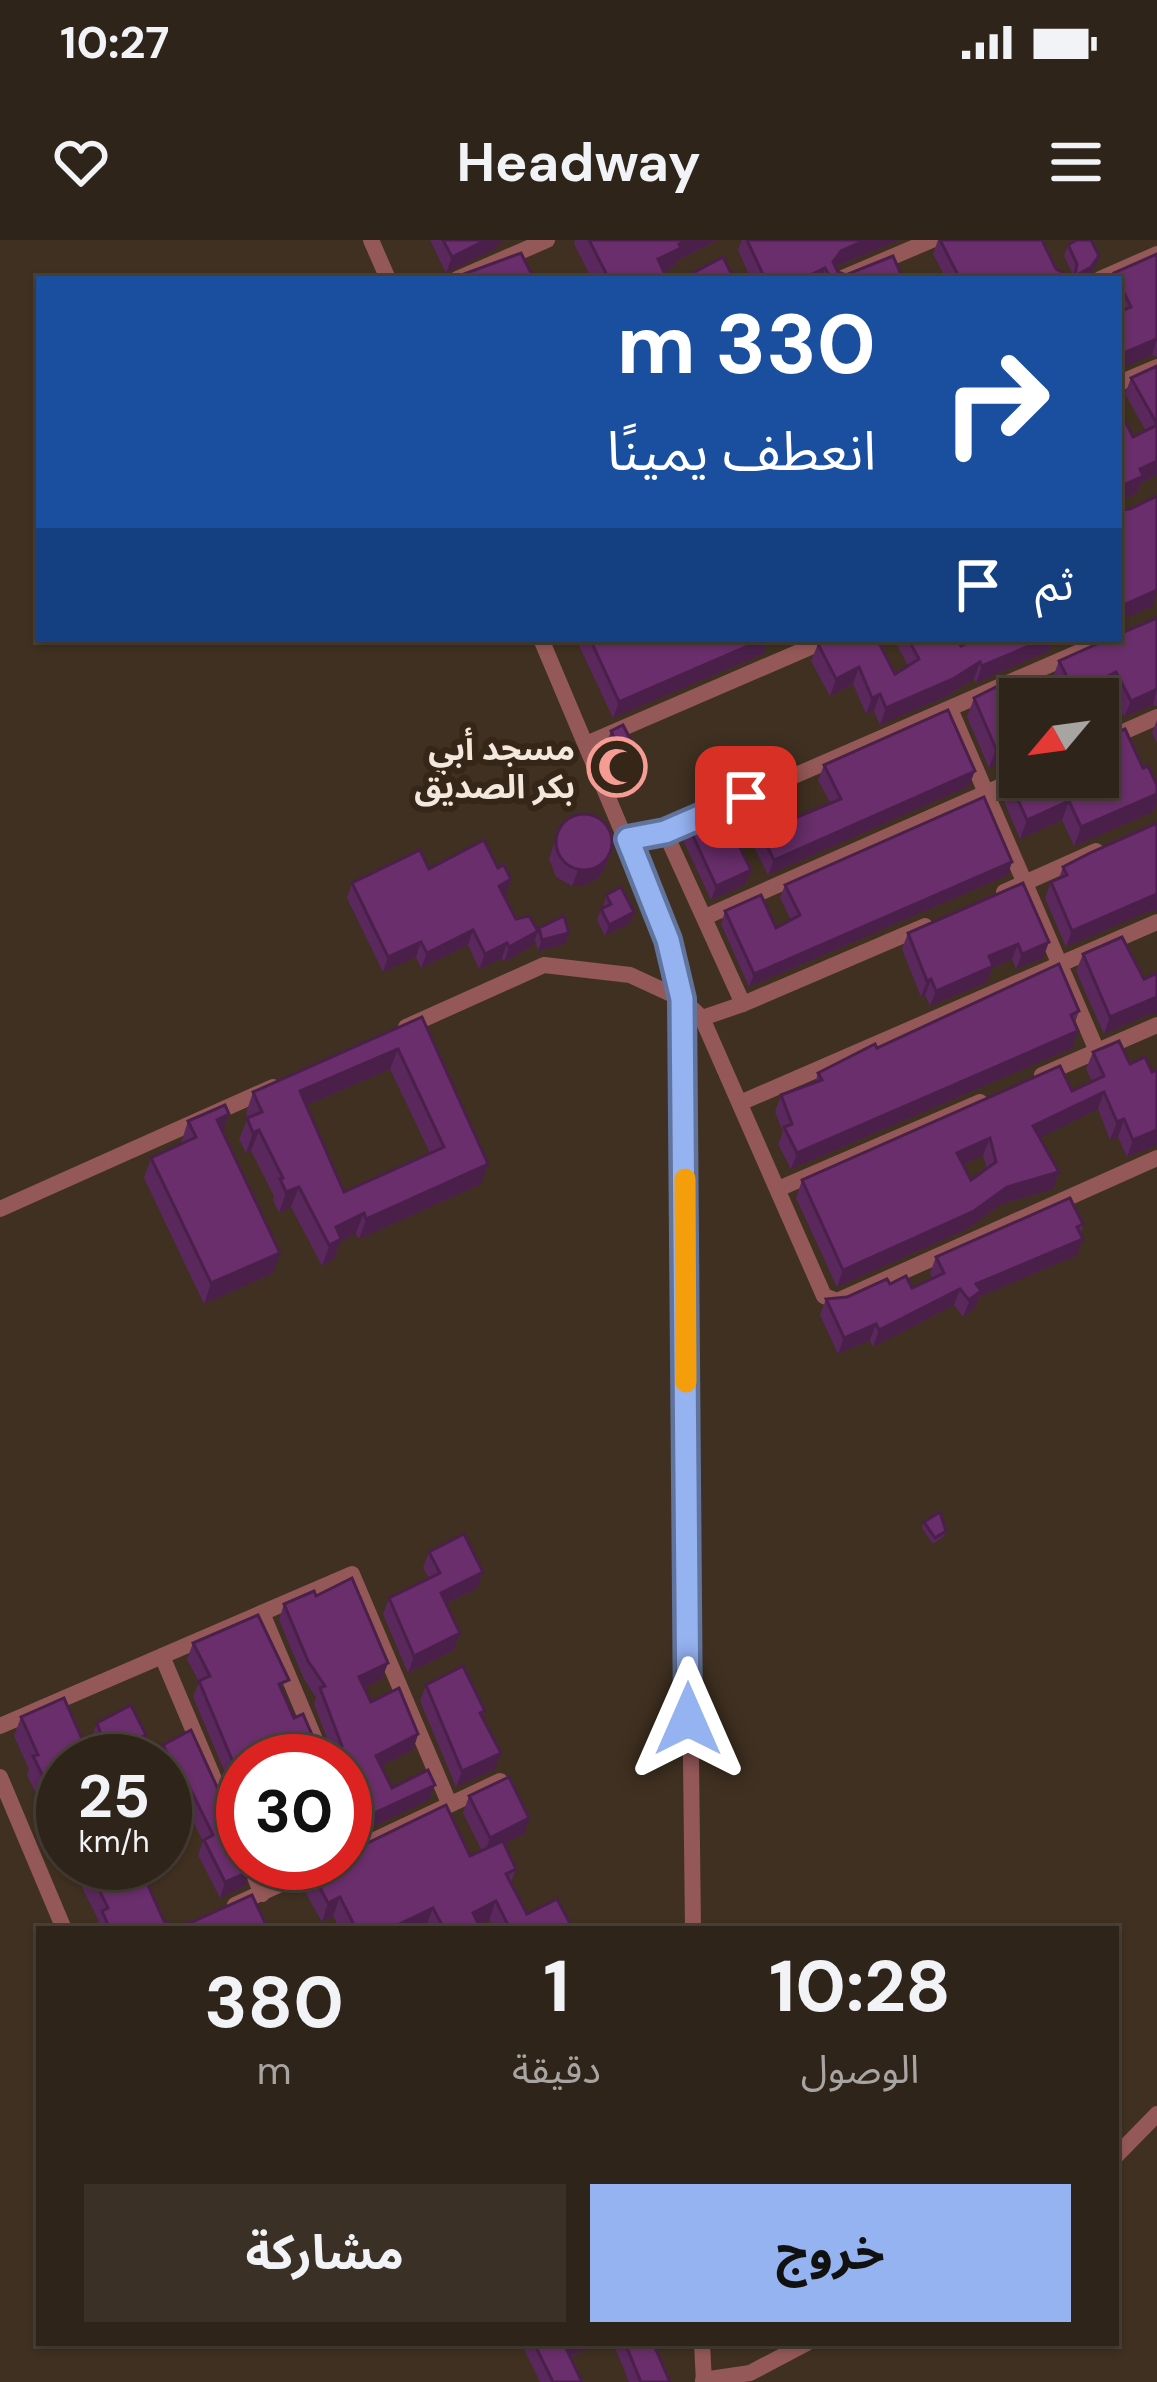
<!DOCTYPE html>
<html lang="ar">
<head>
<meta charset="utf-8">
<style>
	body { margin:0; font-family:"DM Sans","Noto Sans Arabic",sans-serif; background:#3b3026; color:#f1f3f6; direction:rtl; height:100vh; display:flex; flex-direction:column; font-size:45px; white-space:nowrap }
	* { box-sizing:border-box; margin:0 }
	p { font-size:39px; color:#a7a4a2 }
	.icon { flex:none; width:66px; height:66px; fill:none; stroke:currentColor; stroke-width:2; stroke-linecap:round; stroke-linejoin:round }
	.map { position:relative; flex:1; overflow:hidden; direction:ltr }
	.sheet { position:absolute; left:36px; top:1686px; width:1083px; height:420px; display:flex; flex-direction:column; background:#2f2419; border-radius:0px; box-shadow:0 3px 9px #0004,0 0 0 3px #4a4138; direction:rtl }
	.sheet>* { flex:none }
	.banner { position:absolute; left:36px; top:36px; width:1086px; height:366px; border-radius:0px; box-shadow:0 3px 9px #0004,0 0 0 3px #4a4138; direction:rtl; background:#1a4fa0; color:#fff; overflow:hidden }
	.needle { width:78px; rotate:241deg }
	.buttons { position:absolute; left:999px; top:438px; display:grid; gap:24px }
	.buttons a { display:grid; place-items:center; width:120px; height:120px; border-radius:0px; background:#2f2419; box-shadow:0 3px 9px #0004,0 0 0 3px #4a4138; font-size:60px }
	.speed { position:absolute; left:36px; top:1494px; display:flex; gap:24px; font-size:60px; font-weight:700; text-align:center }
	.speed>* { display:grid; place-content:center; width:156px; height:156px; border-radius:50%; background:#2f2419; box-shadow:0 3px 9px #0004,0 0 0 3px #4a4138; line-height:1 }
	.speed small { font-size:30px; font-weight:400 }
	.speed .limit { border:18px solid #d22; background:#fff; color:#111 }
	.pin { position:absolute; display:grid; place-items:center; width:102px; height:102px; color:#fff; margin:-51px; border-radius:24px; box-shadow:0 6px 18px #0006 }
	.me { position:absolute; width:132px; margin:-66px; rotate:0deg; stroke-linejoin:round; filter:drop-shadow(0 0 9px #0008) }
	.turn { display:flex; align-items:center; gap:42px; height:252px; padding:0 48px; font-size:54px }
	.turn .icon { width:156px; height:156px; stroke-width:2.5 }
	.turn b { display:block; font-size:84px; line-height:102px }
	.then { display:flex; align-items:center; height:114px; padding:0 48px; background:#0003; gap:24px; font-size:45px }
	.eta { display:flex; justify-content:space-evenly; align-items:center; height:204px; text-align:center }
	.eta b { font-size:72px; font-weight:700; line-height:84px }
	.cta { display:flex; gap:24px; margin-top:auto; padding:24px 48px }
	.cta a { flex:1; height:138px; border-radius:0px; background:#95b2f1; color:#111; font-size:48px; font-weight:700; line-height:138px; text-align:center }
	.cta a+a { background:#3b3026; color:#f1f3f6 }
	.status { display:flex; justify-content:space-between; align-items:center; height:84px; padding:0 60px; background:#2f2419; direction:ltr }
	.status svg { height:33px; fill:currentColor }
	header { display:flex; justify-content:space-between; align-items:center; height:156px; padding:0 48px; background:#2f2419; font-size:54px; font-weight:700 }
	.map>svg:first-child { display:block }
</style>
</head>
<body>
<div class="status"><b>10:27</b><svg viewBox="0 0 49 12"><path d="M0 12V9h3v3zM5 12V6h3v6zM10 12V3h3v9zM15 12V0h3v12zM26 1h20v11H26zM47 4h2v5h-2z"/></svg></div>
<header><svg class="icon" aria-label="menu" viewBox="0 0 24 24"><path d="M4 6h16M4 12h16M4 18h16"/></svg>Headway<svg class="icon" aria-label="heart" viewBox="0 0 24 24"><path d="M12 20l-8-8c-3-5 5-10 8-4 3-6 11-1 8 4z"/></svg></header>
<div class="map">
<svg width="1157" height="2142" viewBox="0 0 1157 2142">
	<rect width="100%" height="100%" fill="#3f3021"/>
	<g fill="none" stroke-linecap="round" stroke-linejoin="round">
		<!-- street -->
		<g stroke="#945858" stroke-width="16">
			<polyline points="371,0 388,39"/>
			<polyline points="457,39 547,0"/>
			<polyline points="840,39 932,0"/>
			<polyline points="1100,39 1157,14"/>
			<polyline points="1119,143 1157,127"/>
			<polyline points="541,399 668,700 682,759 693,1689"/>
			<polyline points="950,469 1097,811"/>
			<polyline points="1098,503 1157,477"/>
			<polyline points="586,504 829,399"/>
			<polyline points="665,592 743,764"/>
			<polyline points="628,599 665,592 1109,399"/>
			<polyline points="1004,652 1096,611"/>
			<polyline points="705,677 1022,537"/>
			<polyline points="702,778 743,764 925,686"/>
			<polyline points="406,787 544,725 630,735 682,759 702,778 824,1056 837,1061 1157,918"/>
			<polyline points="1042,835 1157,785"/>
			<polyline points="740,863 1157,682"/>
			<polyline points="778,949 980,862"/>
			<polyline points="0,969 273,847"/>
			<polyline points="262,1373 324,1521"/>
			<polyline points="162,1416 243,1608"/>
			<polyline points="0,1486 352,1334 449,1563"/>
			<polyline points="0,1537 64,1689"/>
			<polyline points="345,1572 360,1607"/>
			<polyline points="345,1614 500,1541"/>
			<polyline points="249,1623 262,1654"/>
			<polyline points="235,1665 327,1623"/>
			<polyline points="1116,1916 1157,1874"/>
			<polyline points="702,2103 704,2142"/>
			<polyline points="703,2140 750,2133 807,2103"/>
		</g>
	</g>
	<!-- wall -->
	<g fill="#5a285c" fill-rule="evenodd">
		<polygon points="430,0 505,0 498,3 497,8 446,33"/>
		<polygon points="575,0 718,0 676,21 674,27 664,32 667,39 592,39 574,4"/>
		<polygon points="742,0 899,0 836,27 838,32 846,35 903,39 751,39 738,10"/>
		<polygon points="938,0 1042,0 1056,29 1067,39 946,39 933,14"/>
		<polygon points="1068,5 1095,27 1087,38 1072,39 1073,35 1064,16"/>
		<polygon points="1157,14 1157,117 1152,115 1119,129 1119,39 1112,39 1114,33"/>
		<polygon points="1157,126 1157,235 1141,243 1137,253 1119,261 1119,169 1133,197 1146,191 1125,154 1131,138"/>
		<polygon points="1157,378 1157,466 1153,465 1124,477 1110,449 1090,459 1053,459 1061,454 1053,437 1059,421"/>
		<polygon points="576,399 768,399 763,414 613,478"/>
		<polygon points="894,399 947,399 961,406 975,399 1053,399 1049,411 976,443 974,439 947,456 880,485 874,471 866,474 853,444 830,456 811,421 818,404 895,434 908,426"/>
		<polygon points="1013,452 1035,459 989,528 967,477 974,458"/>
		<polygon points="1157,480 1157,503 1152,493"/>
		<polygon points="623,485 632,540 619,546 603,513 611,491"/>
		<polygon points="824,525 969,546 768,635 745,589 734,595 751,630 745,645 711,660 683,600 688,585 779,544 795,578 831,564 818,540"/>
		<polygon points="1143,528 1157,545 1157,562 1153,572 1074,606 1062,580 1020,599 1004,561 1010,542"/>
		<polygon points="560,585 610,614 604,630 598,638 582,646 572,646 556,637 549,619"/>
		<polygon points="1063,627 1152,670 1066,707 1045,658 1051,642 1059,638"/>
		<polygon points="498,628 511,639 504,655 516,679 538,691 532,706 504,722 502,718 479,729 468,705 421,728 416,717 383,732 347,658 352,643"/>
		<polygon points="1008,635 749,747 721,684 725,671 776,688 791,680 780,658 785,645"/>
		<polygon points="1023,643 1043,718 1016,729 1012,719 992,728 987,742 930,766 925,755 921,757 902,709 908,693"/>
		<polygon points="606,655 634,672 630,683 605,696 597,680 601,669 603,668"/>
		<polygon points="539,688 569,693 565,704 538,711 535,699"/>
		<polygon points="1083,714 1144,739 1157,733 1157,774 1152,773 1104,794 1076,731"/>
		<polygon points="1079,771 1075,783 1078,791 1072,808 791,929 778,904 783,892 775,872 781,855 815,843 818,833 877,808"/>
		<path d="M422 777 481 944 359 999 356 993 340 1002 334 1019 322 1026 291 967 279 973 273 960 274 956 251 911 246 913 239 899 248 878 246 873 253 852ZM390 829 430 913 344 952 307 865Z"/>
		<path d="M1093 812 1152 832 1157 830V905L1127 917 1118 897 1110 900 1098 869 1039 897 1059 932 1053 949 1001 964 967 989 837 1047 796 958 802 940 1072 851 1092 841 1086 829ZM983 915 987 929 971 940 963 925Z"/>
		<polygon points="188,881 223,893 273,1033 204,1064 144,938 151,918 181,903"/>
		<polygon points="1083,984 1077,1015 979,1057 975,1068 963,1077 954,1065 873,1107 870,1100 838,1114 820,1075 826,1059 847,1057 890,1044 912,1048 932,1038 930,1033 936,1017"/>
		<polygon points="924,1282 946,1291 944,1296 933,1304 922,1288"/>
		<polygon points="429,1312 477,1348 446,1364 460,1393 454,1410 408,1433 383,1374 389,1358 429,1338 423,1328"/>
		<polygon points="316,1356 382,1439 364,1448 371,1462 418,1494 413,1510 381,1526 392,1548 429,1560 366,1590 353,1563 243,1521 243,1575 193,1457 199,1442 187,1419 193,1403 284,1453 294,1478 319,1511 334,1517 314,1464 316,1458 303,1437 279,1380 284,1364"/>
		<polygon points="426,1445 485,1471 482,1478 495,1529 456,1547 420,1461"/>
		<polygon points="21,1477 63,1521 63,1609 27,1535 29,1529 14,1496"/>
		<polygon points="97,1483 146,1495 142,1506 111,1521 101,1521 93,1493"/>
		<polygon points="163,1505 250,1631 245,1646 220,1658 198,1615 203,1601 174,1544 170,1546 165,1536 165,1521 157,1521"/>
		<polygon points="469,1556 524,1594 504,1604 516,1629 511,1643 527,1674 573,1689 494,1689 489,1680 479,1685 481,1689 427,1689 426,1686 420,1689 340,1689 333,1676 322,1682 303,1648 310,1629 353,1610 470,1616 482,1611 463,1573"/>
		<polygon points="70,1623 138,1623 164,1681 175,1686 268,1689 96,1689 99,1681"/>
		<polygon points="261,1623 296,1623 268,1636"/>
		<polygon points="526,2103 603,2103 570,2117 582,2142 540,2142 524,2109"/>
		<polygon points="613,2103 653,2103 670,2142 629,2142"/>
	</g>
	<!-- shaded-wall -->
	<g fill="#4a204b">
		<polygon points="486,0 505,0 498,3 497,8 446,33 452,17"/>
		<polygon points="688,0 718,0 676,21 674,27 651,38 658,19"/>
		<polygon points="866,0 899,0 835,27 827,39 833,22 841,11"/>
		<polygon points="1099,16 1095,27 1087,38 1074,39 1075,36"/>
		<polygon points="825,28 821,39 802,39"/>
		<polygon points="1157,99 1152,115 1119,129 1119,115"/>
		<polygon points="1157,221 1157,235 1141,243 1137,253 1119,261 1119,247 1140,229"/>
		<polygon points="1157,350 1153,366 1119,381 1119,367"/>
		<polygon points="764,399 768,399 763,414 613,478 619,462"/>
		<polygon points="1045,399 1053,399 1049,411 976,443 982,426"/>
		<polygon points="980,422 974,439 947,456 880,485 886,468"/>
		<polygon points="859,427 853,444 830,456 836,439"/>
		<polygon points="1116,432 1110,449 1090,459 1073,459 1075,453"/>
		<polygon points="1157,449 1153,465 1124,477 1131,461"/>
		<polygon points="880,454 874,471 866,474 872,458"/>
		<polygon points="1020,496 1020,512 989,528 996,509"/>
		<polygon points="640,518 632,540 619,546 627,525"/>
		<polygon points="975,531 969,546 768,635 774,620"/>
		<polygon points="1157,554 1157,562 1153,572 1074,606 1081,587"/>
		<polygon points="1069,561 1062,580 1020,599 1027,580"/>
		<polygon points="751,574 745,589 724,599 729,585"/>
		<polygon points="610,614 604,630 598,638 582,646 572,646 578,630"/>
		<polygon points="1012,622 1008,635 749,747 754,734"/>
		<polygon points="751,630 745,645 711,660 716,646"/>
		<polygon points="511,639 506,654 493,661 499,646"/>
		<polygon points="1157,654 1157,671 1152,670 1066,707 1072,691"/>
		<polygon points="634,672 630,683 605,696 609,685"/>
		<polygon points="473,690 468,705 421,728 427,713"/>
		<polygon points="538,691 532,706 504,722 509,707"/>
		<polygon points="569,693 565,704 538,711 542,700"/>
		<polygon points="421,702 416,717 383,732 388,717"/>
		<polygon points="1049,702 1043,718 1016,729 1022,714"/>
		<polygon points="507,703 502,718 479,729 485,714"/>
		<polygon points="1018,704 1012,719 992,728 987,742 930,766 936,751 989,716"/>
		<polygon points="931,739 925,755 921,757 927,741"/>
		<polygon points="1157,757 1157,774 1152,773 1104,794 1110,777"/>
		<polygon points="1078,791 1072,808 791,929 797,913"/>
		<polygon points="398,809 390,829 293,871 300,851"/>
		<polygon points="1104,852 1098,869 1027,904 1033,886"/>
		<polygon points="229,874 222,895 217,880"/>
		<polygon points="1124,879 1118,897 1110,900 1117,882"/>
		<polygon points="259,890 251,911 246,913 253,893"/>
		<polygon points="1157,890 1157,905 1127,917 1133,900"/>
		<polygon points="990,898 983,915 951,931 957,913"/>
		<polygon points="488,924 481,944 359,999 366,979"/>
		<polygon points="1059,932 1053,949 1001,964 967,989 837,1047 843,1030 1007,947"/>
		<polygon points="299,947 291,967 279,973 286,952"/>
		<polygon points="364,973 356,993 340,1002 334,1019 322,1026 336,987"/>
		<polygon points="1083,999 1077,1015 979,1057 975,1068 963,1077 976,1044"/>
		<polygon points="280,1013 273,1033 204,1064 211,1043"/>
		<polygon points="960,1049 954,1065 873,1107 879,1090"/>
		<polygon points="876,1084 870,1100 838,1114 844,1098"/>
		<polygon points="483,1332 477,1348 435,1369 441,1353"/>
		<polygon points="460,1393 454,1410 408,1433 414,1416"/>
		<polygon points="388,1423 382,1439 353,1453 359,1437"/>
		<polygon points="418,1494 413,1510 371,1531 376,1516"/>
		<polygon points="146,1495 142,1506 111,1521 104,1521 107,1514"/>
		<polygon points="501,1513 495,1529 456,1547 462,1531"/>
		<polygon points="345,1545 359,1547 353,1563 345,1562"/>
		<polygon points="435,1545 429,1560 366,1590 372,1574"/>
		<polygon points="529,1578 524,1594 484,1614 490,1598"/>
		<polygon points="273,1623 296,1623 268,1636"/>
		<polygon points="250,1631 245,1646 220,1658 225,1642"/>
		<polygon points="340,1657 333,1676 322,1682 328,1663"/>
		<polygon points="496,1661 489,1680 472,1689 473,1673"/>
		<polygon points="433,1668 426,1686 420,1689 388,1689"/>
		<polygon points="572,2103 603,2103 559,2121 565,2106"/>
	</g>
	<!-- building -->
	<g fill="#692e6b" stroke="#4a204b" stroke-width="3" fill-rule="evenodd">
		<polygon points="443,0 486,0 452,17"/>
		<polygon points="589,0 688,0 679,4 681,8 658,19 667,39 609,39"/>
		<polygon points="747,0 866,0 841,11 833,22 838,32 846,35 893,16 903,39 831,39 825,28 802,39 765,39"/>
		<polygon points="940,0 1042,0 1056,29 1067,35 1067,39 960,39"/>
		<polygon points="1077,0 1091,0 1099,16 1091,27 1075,36 1077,24 1068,5"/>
		<polygon points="521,13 534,39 463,39 461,35"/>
		<polygon points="1157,14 1157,99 1119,115 1119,72 1131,67 1114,33"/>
		<polygon points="723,17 734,39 696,39 693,33"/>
		<polygon points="1157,126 1157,184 1131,138"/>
		<polygon points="1119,169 1133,197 1157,185 1157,221 1140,229 1143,236 1119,247"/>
		<polygon points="1157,256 1157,350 1119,367 1119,267 1122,270 1130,269"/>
		<polygon points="1157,378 1157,449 1131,461 1116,432 1075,453 1059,421 1108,399 1119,399 1119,394"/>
		<polygon points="590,399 764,399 619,462"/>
		<polygon points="828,399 877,399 895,434 919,419 908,399 947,399 948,401 957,399 961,406 976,399 1045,399 982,426 980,422 953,439 886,468 880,454 872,458 859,427 836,439 818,404"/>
		<polygon points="1008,441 1013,452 1028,444 1035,459 1020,459 1020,496 996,509 974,458"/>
		<polygon points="1068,451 1073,459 1053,459"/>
		<polygon points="948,470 975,531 774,620 751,574 729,585 751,630 716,646 688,585 779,544 795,578 841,559 824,525"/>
		<polygon points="623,485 640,518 627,525 611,491"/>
		<polygon points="1125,489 1143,528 1148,526 1157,545 1157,554 1081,587 1069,561 1027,580 1010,542 1022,537 1098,537 1098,500"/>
		<polygon points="984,557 1012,622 754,734 725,671 761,655 776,688 800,675 785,645"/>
		<circle cx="584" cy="602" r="28"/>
		<polygon points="1157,583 1157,654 1072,691 1051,642 1067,635 1063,627 1090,613"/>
		<polygon points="484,600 498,628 504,625 511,639 499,646 516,679 529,676 538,691 509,707 507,703 485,714 473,690 427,713 421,702 388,717 352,643 420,610 429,629"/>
		<polygon points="1023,643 1049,702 1022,714 1018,704 989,716 993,726 936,751 931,739 927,741 908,693"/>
		<polygon points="621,647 634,672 609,685 601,669 611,664 606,655"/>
		<polygon points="564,676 569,693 542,700 539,688"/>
		<polygon points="1122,697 1144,739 1157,733 1157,757 1110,777 1083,714"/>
		<polygon points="1059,724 1079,771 1071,775 1078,791 797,913 784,887 792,884 781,855 822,840 818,833 867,808 875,804 877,808"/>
		<path d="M422 777 488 924 366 979 364 973 336 987 341 999 329 1005 299 947 286 952 280 939 283 938 259 890 253 893 247 878 262 872 253 852ZM398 809 444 907 344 952 300 851Z"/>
		<path d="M1119 801 1130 824 1145 817 1152 832 1157 830V890L1133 900 1124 879 1117 882 1104 852 1033 886 1059 932 1007 947 974 971 843 1030 802 940 1060 826 1072 851 1104 836 1093 812ZM990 898 996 922 971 940 957 913Z"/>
		<polygon points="225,865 229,874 217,880 280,1013 211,1043 151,918 196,897 188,881"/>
		<polygon points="1070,958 1083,984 1077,987 1083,999 976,1044 981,1051 969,1060 960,1049 879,1090 876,1084 844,1098 826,1059 847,1057 887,1039 890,1044 906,1036 912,1048 944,1033 936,1017"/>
		<polygon points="940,1272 946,1291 935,1298 924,1282"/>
		<polygon points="464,1294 483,1332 441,1353 460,1393 414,1416 389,1358 440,1333 429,1312"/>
		<polygon points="352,1338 388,1423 359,1437 371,1462 399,1448 418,1494 376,1516 392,1548 428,1530 435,1545 372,1574 359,1547 345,1545 345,1521 243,1521 243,1546 199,1441 210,1436 193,1403 258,1375 289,1440 279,1444 294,1478 303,1474 319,1511 334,1517 342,1506 320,1448 325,1446 308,1421 284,1364 314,1351 316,1356"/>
		<polygon points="463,1426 485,1471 480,1473 501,1513 462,1531 426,1445"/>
		<polygon points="64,1458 86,1508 95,1515 98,1521 63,1521 63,1577 33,1516 38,1515 21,1477"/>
		<polygon points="131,1465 146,1495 107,1514 97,1483"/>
		<polygon points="191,1490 243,1604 243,1623 248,1623 250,1631 225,1642 204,1600 213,1595 180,1528 176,1531 163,1505"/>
		<polygon points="509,1537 529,1578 490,1598 469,1556"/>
		<polygon points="446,1565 470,1616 503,1601 516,1629 506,1634 527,1674 557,1659 573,1689 510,1689 496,1661 473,1673 481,1689 444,1689 433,1668 389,1689 356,1689 340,1657 328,1663 310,1629 323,1623 345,1623 346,1607 353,1610"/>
		<polygon points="86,1623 138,1623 164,1681 175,1686 192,1682 252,1655 268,1689 110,1689 102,1671 108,1668"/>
		<polygon points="534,2103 572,2103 565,2106 582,2142 553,2142"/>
		<polygon points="625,2103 653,2103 670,2142 641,2142"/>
	</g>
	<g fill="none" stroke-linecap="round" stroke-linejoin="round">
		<!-- route casing -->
		<g stroke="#61749d" stroke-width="30">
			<polyline id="route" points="688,1479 682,759 668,700 628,599 665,592 746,557"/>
		</g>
		<!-- route -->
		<use href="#route" stroke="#95b2f1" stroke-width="21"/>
		<!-- slow -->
		<polyline stroke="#f59e0b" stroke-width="21" points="685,939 686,1142"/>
	</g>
	<!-- icons -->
	<defs>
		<g id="mosque-ring" transform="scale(3)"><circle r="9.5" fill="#352617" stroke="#f59c95" stroke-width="1.5"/><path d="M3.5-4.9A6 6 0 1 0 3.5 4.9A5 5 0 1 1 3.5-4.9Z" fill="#f59c95"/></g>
	</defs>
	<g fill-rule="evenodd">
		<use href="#mosque-ring" x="617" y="527"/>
	</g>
	<g text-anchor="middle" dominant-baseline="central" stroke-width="12" stroke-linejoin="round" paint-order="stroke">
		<!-- poi labels -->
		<g font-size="33" font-weight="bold" fill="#f2e8de" stroke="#352617" text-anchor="end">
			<text x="575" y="508">مسجد أبي<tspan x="575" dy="38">بكر الصديق</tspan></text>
		</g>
	</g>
</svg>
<div class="buttons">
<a><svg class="needle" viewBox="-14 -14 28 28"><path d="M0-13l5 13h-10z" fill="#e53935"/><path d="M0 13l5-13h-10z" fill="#a7a4a2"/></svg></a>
</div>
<div class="speed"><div>25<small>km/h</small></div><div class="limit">30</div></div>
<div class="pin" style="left:746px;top:557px;background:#d93025"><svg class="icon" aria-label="arrive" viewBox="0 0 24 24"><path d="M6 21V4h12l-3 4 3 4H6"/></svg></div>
<svg class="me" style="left:688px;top:1479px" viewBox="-20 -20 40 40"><path d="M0-17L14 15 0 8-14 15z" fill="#95b2f1" stroke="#fff" stroke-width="4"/></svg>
<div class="banner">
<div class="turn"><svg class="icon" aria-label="right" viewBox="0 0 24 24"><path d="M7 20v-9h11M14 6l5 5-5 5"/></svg><div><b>330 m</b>انعطف يمينًا</div></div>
<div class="then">ثم<svg class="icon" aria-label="arrive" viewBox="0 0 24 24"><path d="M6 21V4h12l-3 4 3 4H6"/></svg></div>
</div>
<section class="sheet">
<div class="eta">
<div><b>10:28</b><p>الوصول</p></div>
<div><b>1</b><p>دقيقة</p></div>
<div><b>380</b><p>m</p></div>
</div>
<div class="cta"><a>خروج</a><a>مشاركة</a></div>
</section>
</div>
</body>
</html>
